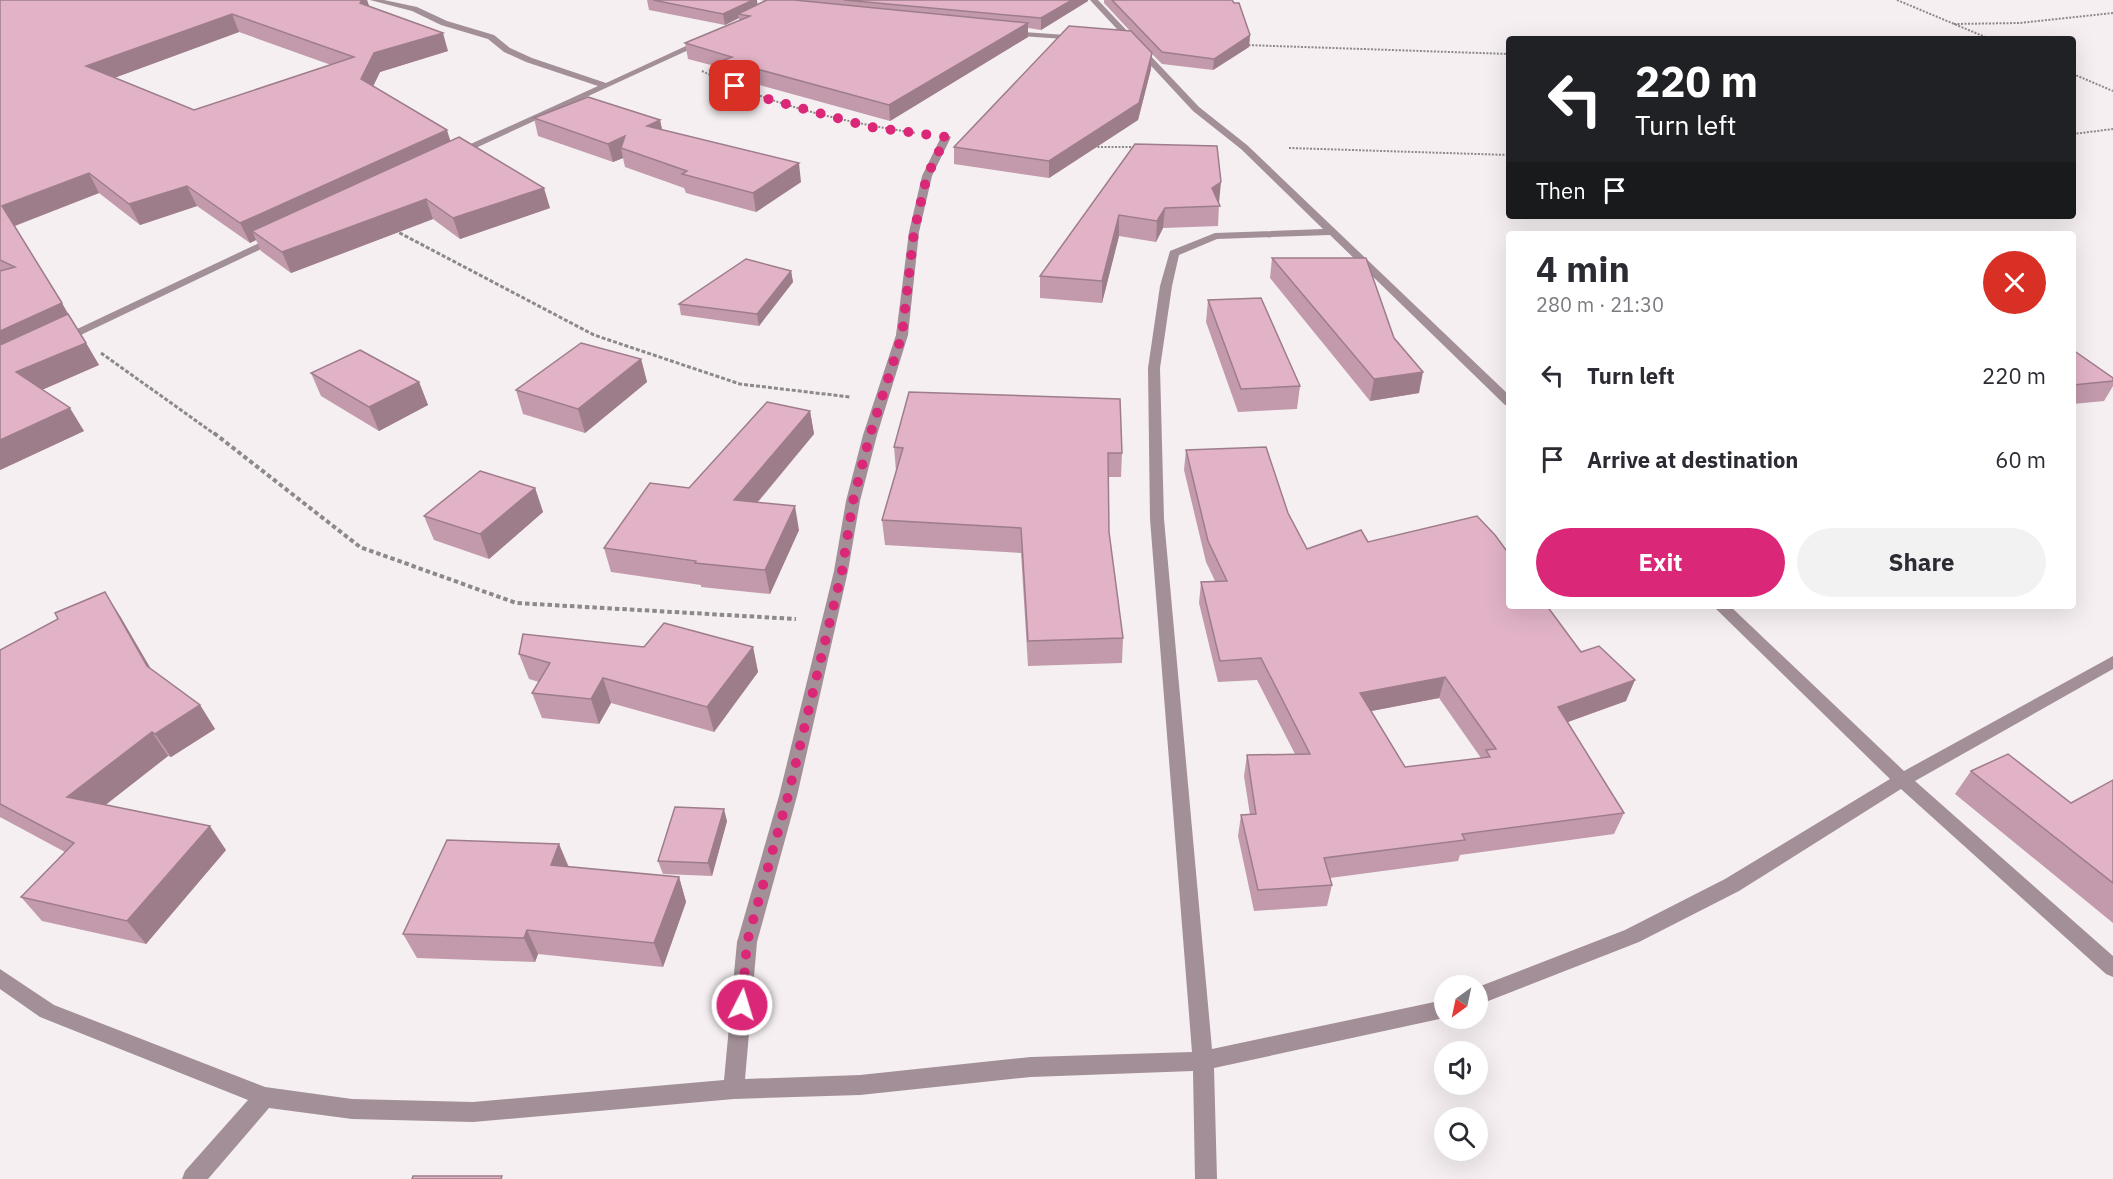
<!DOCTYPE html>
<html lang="en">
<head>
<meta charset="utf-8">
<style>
	body { margin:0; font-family:"IBM Plex Sans",sans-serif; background:#f2f2f3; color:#2b2b33; height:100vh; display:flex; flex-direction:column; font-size:22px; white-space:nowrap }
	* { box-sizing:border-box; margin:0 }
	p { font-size:20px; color:#7c7c81 }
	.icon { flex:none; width:33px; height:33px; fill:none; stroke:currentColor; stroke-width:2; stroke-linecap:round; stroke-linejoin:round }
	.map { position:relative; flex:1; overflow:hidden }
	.sheet { position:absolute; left:1506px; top:231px; width:570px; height:378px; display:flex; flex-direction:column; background:#fff; border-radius:6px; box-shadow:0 6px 24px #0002 }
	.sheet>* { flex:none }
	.guide { position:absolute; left:1506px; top:36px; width:570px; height:183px; border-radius:6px; box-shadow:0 6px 24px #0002; background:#202124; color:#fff; overflow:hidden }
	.needle { width:39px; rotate:213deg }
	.controls { position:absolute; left:1434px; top:975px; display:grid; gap:12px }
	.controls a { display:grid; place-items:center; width:54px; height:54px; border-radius:50%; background:#fff; box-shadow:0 6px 24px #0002; font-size:30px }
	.pin { position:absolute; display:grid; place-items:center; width:51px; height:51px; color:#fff; margin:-26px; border-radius:12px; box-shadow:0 3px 9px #0006 }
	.me { position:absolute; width:66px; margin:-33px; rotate:5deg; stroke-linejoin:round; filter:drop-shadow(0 0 4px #0008) }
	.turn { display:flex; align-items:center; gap:21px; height:126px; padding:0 30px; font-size:27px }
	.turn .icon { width:78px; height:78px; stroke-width:2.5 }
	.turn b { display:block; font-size:42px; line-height:51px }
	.then { display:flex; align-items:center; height:57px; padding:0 30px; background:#0003; gap:12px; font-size:22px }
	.round { display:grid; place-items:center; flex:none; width:63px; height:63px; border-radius:32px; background:#f2f2f3 }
	.head { display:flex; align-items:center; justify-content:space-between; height:102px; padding:0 30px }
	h1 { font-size:36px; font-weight:700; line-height:45px }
	.action { display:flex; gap:12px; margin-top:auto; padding:12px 30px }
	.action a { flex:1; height:69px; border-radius:36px; background:#db2777; color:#fff; font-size:24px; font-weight:700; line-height:69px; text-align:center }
	.action a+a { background:#f2f2f3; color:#2b2b33 }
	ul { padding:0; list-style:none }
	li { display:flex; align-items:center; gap:18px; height:84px; padding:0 30px }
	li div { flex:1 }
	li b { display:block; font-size:22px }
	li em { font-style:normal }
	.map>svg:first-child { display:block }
</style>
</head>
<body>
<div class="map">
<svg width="2113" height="1179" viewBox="0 0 2113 1179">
	<rect width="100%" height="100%" fill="#f5eff1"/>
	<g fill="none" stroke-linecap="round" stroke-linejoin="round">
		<!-- path-far2 -->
		<g stroke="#8d888a" stroke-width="2" stroke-dasharray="2 1.5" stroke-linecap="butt">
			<polyline points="1897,0 1990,39"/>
			<polyline points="1954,24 2020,23 2113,13"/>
			<polyline points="1245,45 1509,54"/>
			<path d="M702 71C770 105 842 122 916 133"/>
			<polyline points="2073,74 2113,91"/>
			<polyline points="2073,134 2113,129"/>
			<polyline points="1094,147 1137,147"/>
			<polyline points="1289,148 1509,155"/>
		</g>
		<!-- path-far1 -->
		<g stroke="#8d888a" stroke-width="3" stroke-dasharray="4 2" stroke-linecap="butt">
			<polyline points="394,230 594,335 740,384 850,397"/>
			<polyline points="101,353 216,435"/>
		</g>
		<!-- path -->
		<polyline stroke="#8d888a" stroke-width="4" stroke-dasharray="4.5 3" stroke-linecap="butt" points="214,433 360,547 516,603 796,619"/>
		<!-- street -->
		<g fill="#a38f97" fill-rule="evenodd">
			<polygon points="370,0 384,0 417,7 447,21 494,35 510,48 532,58 606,83 701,39 708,41 456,157 453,156 453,152 598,86 526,62 504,52 488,39 441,25 412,11"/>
			<polygon points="1090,0 1098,0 1199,107 1247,145 1509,395 1509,406 1505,405 1330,235 1217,239 1179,255 1172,286 1160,368 1164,519 1212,1049 1444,1000 1444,1018 1214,1068 1217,1179 1195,1179 1193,1071 1031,1077 860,1095 734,1099 473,1122 352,1119 269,1108 208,1179 182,1179 185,1171 248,1100 40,1017 0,989 0,969 54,1005 265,1087 352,1099 473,1102 724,1080 737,942 779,796 834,571 846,501 863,435 896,335 909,232 922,176 941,137 946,134 951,137 932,176 919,232 908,335 877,435 860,501 848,571 797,796 757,942 745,1079 860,1075 1031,1057 1192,1052 1150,519 1148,368 1160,286 1170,251 1215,233 1323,229 1241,149 1193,111"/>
			<polygon points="1008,31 1080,36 1084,38 1080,40 1005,35 1005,31"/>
			<polygon points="276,235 280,236 280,240 66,342 62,343 56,339"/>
			<polygon points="1713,606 1730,606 1904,771 2113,656 2113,669 1915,781 2113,956 2113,977 2106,974 1901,789 1739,891 1639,942 1478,1005 1478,987 1625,930 1725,879 1890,779"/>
		</g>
	</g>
	<!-- wall -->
	<g fill="#c29aab" fill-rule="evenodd">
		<path d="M0 0H367L369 6 448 51 380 72 373 86 450 141 550 208 460 239 433 219 291 273 261 251 256 240 250 243 197 206 140 225 99 193 15 226 86 343 99 365 42 390 84 431 0 470ZM239 32 331 65 194 110 114 78Z"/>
		<polygon points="647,0 757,0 757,5 765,1 760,0 1088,0 1088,1 1041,30 1028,28 1028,37 890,121 727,76 726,69 688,59 685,43 739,21 739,18 725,25 649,10"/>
		<polygon points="1104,0 1232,0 1250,35 1249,47 1213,70 1162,64 1152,54 1151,69 1138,120 1049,178 954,164 954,147 1130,31 1104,3"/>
		<polygon points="534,118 660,120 662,130 801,182 756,212 686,193 684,188 625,167 623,158 613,162 538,136"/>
		<polygon points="1135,144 1219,203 1218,226 1163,228 1156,242 1119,236 1102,303 1040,298 1040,276"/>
		<polygon points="1272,258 1394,338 1419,393 1370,401 1270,278"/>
		<polygon points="791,271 793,282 759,326 681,315 679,304"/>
		<polygon points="1208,300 1300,386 1297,409 1238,412 1206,322"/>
		<polygon points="2073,350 2113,378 2113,386 2104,401 2073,404"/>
		<polygon points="641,359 647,382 585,433 523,414 516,390"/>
		<polygon points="311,373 419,382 428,405 379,431 321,396"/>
		<polygon points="810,411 814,434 758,502 799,530 770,594 701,587 701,585 611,572 604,548 689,488"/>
		<polygon points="894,447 1122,453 1121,477 1108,477 1109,532 1123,638 1122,663 1028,666 1021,553 885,545 882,520 896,471"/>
		<path d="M1186 450 1288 513 1307 549 1368 542 1581 652 1626 701 1568 722 1624 813 1614 834 1460 855 1458 861 1330 878 1332 885 1327 906 1254 911 1238 836 1241 815H1250L1244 776 1247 755 1295 754 1257 680 1218 682 1199 603 1201 582 1215 581 1206 562 1184 470ZM1439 698 1481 758 1405 767 1371 711Z"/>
		<polygon points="535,488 543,512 489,559 434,540 424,516"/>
		<polygon points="120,616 151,669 200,705 215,729 171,757 168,756 105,805 226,850 146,944 42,921 21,897 65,852 0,817 0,650"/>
		<polygon points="644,647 753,647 758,672 714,732 611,703 599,724 542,718 532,693 539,682 529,679 519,654"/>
		<polygon points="1971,771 2071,803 2113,780 2113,923 1955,794"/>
		<polygon points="727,821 712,876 663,874 658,861"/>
		<polygon points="559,844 569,867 679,877 686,902 663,967 538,954 535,962 417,958 403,934"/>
	</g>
	<!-- shaded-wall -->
	<g fill="#9e7d8b">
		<polygon points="362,0 367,0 370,9 360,3"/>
		<polygon points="753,0 757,0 758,9 738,14 739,18 725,25 723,14"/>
		<polygon points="1072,0 1088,0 1088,1 1041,30 1041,18"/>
		<polygon points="232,14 239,32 95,85 86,66"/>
		<polygon points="1028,23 1028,37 890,121 889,105"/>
		<polygon points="443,33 448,51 380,72 368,97 361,79 374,53"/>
		<polygon points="1250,35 1249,47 1213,70 1214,59"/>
		<polygon points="1152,53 1151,69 1138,120 1049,178 1049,161"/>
		<polygon points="660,120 664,139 647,126"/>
		<polygon points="447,130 453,149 252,231 256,240 250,243 240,223"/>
		<polygon points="625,136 621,148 623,158 613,162 608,144"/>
		<polygon points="799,163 801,182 756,212 753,193"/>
		<polygon points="89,173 99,193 14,226 2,206"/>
		<polygon points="1221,182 1219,203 1214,206 1212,188"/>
		<polygon points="187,186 197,206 140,225 129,204"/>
		<polygon points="544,188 550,208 460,239 453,218"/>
		<polygon points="426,199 433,219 291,273 282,252"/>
		<polygon points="1165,208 1163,228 1156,242 1157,221"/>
		<polygon points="1119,215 1119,236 1102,303 1102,281"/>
		<polygon points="791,271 793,282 759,326 757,314"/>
		<polygon points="62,303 74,325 0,360 0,331"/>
		<polygon points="86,343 99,365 30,395 16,372"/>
		<polygon points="641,359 647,382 585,433 578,409"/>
		<polygon points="1423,372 1419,393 1370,401 1374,379"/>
		<polygon points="419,382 428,405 379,431 369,407"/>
		<polygon points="70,408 84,431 0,470 0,440"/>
		<polygon points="810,411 814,434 739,524 734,500"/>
		<polygon points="535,488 543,512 489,559 480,534"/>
		<polygon points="795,506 799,530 770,594 765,570"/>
		<polygon points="105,592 120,616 163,690 147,666"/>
		<polygon points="753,647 758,672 714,732 707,707"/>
		<polygon points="1445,677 1439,698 1356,714 1360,693"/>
		<polygon points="603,678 611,703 599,724 591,699"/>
		<polygon points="1635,680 1626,701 1551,728 1558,707"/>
		<polygon points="200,705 215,729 171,757 155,734"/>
		<polygon points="152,732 168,756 85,821 67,797"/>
		<polygon points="724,809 727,821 712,876 708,863"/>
		<polygon points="210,826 226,850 146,944 127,921"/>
		<polygon points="559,844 569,869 551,865"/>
		<polygon points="679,877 686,902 663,967 654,943"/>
		<polygon points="527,930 538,954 535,962 524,938"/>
	</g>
	<!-- building -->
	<g fill="#e2b3c7" stroke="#9e7d8b" stroke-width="1.5" fill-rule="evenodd">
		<path d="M0 0H362L360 3 443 33 374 53 361 79 447 130 240 223 187 186 129 204 89 173 2 206 62 303 0 331V271L15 267 0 260ZM232 14 354 57 194 110 86 66Z"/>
		<polygon points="653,0 753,0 723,14"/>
		<polygon points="767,0 794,0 1028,23 889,105 724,60 732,57 685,43 750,16 738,14"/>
		<polygon points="844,0 1072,0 1041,18"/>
		<polygon points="1112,0 1232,0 1234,3 1239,3 1250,35 1214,59 1162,52"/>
		<polygon points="1069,26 1131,31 1152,53 1139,103 1049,161 954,147"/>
		<polygon points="588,97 660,120 647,126 799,163 753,193 682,174 687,171 621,148 625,136 608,144 534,118"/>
		<polygon points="459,137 544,188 453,218 426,199 282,252 252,231"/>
		<polygon points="1135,144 1217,146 1221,182 1212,188 1220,206 1165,208 1157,221 1119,215 1102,281 1040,276"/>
		<polygon points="1272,258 1366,258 1394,338 1423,372 1374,379"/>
		<polygon points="746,259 791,271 757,314 679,304"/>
		<polygon points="1261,298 1300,386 1241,389 1208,300"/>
		<polygon points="68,314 86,343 16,372 70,408 0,440 0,345"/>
		<polygon points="581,343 641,359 578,409 516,390"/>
		<polygon points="360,350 419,382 369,407 311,373"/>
		<polygon points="2073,350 2113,378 2113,381 2073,385"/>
		<polygon points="909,392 1120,399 1122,453 1108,453 1109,532 1123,638 1028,641 1021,528 882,520 903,448 894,447"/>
		<polygon points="767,402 810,411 734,500 795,506 765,570 695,563 696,561 604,548 650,483 689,488"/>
		<path d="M1266 447 1288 513 1307 549 1361 530 1368 542 1477 516 1495 535 1509 554V606H1547L1581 652 1599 646 1635 680 1558 707 1624 813 1462 834 1465 840 1324 858 1332 885 1258 890 1241 815 1256 814 1247 755 1310 754 1261 658 1220 661 1201 582 1227 581 1208 541 1186 450ZM1445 677 1496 749 1486 750 1490 757 1405 767 1360 693Z"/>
		<polygon points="480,471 535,488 480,534 424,516"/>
		<polygon points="105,592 147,666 200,705 155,734 152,732 67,797 210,826 127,921 21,897 74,843 0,804 0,650 58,619 55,613"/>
		<polygon points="664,623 753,647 707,707 603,678 591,699 532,693 550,663 519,654 523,634 644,647"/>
		<polygon points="2008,754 2071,803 2113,780 2113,883 1971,771"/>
		<polygon points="675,807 724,809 708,863 658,861"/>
		<polygon points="447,840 559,844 551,865 679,877 654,943 527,930 524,938 403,934"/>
		<polygon points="413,1176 502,1176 501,1179 412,1179"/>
	</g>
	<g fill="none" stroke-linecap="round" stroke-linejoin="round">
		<!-- route -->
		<polyline stroke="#db2777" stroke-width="10" stroke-dasharray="0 18" points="735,86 768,99 870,127 946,137 927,176 914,232 902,335 870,435 853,501 842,571 788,796 747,942 742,1005"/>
	</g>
</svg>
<div class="controls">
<a><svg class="needle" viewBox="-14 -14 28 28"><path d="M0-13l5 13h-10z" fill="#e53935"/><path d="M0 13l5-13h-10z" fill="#7c7c81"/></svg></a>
<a><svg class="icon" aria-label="sound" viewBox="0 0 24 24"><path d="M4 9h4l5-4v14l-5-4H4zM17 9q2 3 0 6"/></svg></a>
<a><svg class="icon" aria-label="search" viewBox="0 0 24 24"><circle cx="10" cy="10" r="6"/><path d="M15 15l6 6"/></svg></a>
</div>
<div class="pin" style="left:735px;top:86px;background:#d93025"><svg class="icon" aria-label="arrive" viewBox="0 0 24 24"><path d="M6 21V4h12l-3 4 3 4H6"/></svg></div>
<svg class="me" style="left:742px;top:1005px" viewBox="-20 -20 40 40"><circle r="17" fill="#db2777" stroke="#fff" stroke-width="3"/><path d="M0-11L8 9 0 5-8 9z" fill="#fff"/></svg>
<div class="guide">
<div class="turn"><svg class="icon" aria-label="left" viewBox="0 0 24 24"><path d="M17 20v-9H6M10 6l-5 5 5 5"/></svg><div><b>220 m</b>Turn left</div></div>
<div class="then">Then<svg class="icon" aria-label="arrive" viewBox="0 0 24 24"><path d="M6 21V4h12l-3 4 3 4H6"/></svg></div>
</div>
<section class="sheet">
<div class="head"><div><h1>4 min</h1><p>280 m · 21:30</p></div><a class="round" style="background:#d93025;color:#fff"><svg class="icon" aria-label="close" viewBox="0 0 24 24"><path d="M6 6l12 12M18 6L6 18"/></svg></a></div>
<ul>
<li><svg class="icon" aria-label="left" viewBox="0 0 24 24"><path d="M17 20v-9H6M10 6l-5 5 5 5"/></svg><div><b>Turn left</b></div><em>220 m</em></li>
<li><svg class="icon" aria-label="arrive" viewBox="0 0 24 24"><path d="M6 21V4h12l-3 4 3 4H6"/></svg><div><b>Arrive at destination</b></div><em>60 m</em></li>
</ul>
<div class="action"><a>Exit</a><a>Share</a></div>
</section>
</div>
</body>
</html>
